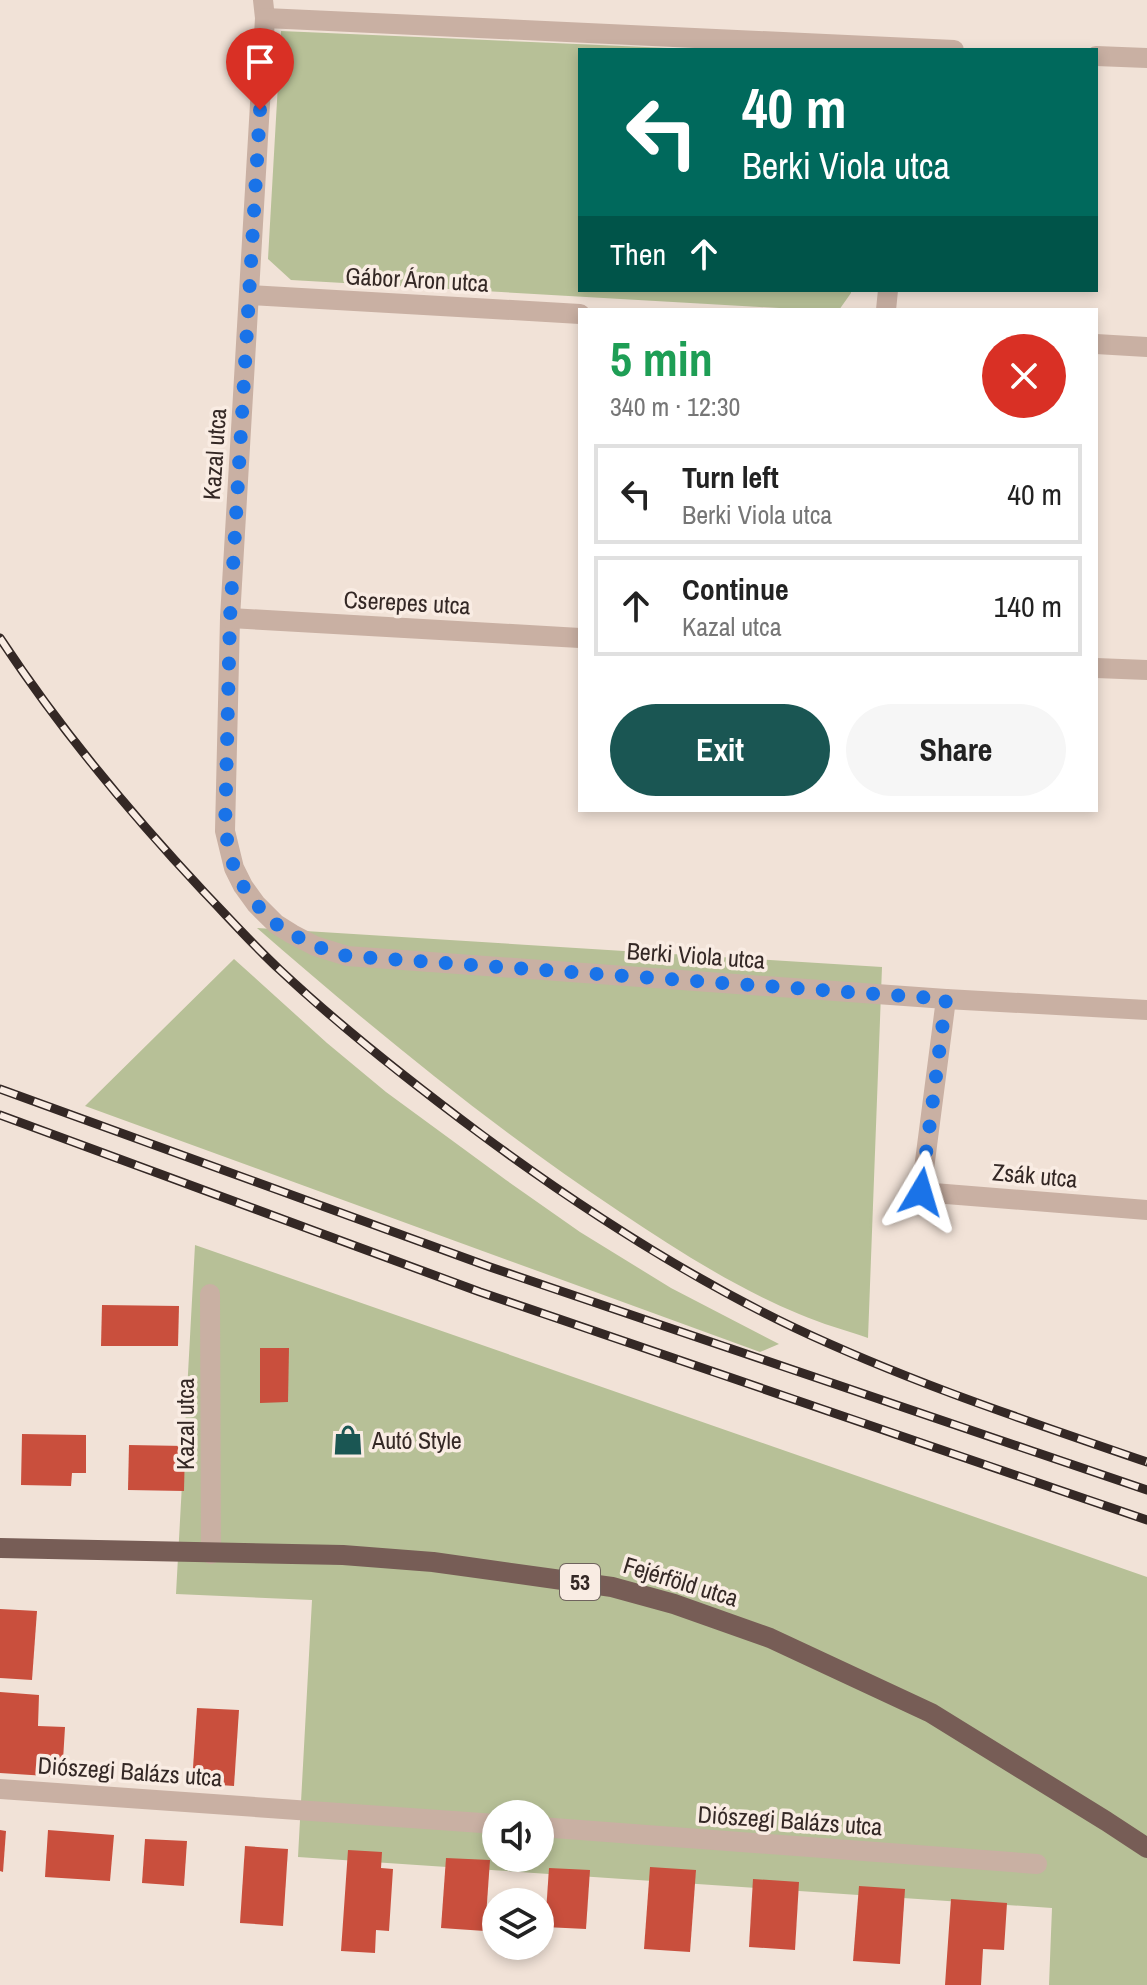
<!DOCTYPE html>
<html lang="en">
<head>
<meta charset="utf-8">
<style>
	body { margin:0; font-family:"Archivo Narrow",sans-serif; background:#f6f6f6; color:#222; height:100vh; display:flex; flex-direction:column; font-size:30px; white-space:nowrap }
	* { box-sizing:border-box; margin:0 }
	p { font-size:26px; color:#767676 }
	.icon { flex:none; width:44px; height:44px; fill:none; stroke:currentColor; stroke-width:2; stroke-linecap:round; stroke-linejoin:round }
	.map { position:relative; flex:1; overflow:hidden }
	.panel { position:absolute; left:578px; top:308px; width:520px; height:504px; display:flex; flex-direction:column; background:#fff; border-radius:0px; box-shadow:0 4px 12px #0003 }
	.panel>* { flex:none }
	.guide { position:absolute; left:578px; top:48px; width:520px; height:244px; border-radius:0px; box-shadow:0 4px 12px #0003; background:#00695c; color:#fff; overflow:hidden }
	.buttons { position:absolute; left:482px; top:1800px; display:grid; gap:16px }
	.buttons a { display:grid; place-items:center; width:72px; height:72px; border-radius:50%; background:#fff; box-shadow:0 4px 12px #0003; font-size:40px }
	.pin { position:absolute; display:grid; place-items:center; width:68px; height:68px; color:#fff; margin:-82px -34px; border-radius:50% 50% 50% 0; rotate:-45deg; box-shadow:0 0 8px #0007 }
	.pin .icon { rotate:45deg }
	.me { position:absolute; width:88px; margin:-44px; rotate:7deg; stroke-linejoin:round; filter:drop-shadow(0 0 6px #0008) }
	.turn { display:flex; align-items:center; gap:28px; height:168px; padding:0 32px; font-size:36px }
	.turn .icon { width:104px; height:104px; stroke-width:2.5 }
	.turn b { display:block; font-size:56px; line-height:68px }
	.then { display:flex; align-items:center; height:76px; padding:0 32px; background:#0003; gap:16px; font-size:30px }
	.round { display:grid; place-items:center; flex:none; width:84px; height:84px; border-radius:42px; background:#f6f6f6 }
	.headline { display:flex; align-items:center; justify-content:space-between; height:136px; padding:0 32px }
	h1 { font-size:48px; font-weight:700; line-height:60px; color:#1e9e55 }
	.primary-button { display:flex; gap:16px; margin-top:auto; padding:16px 32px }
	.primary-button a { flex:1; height:92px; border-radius:48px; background:#1a5653; color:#fff; font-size:32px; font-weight:700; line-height:92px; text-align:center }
	.primary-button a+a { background:#f6f6f6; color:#222 }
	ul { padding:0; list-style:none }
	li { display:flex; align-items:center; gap:24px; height:100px; margin:0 16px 12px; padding:0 16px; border:4px solid #e0e0e0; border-radius:0px }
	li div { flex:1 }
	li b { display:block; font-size:30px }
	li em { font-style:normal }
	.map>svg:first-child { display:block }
</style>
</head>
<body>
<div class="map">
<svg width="1147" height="1985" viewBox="0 0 1147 1985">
	<rect width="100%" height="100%" fill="#f1e2d7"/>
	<!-- green -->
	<g fill="#b7c097" fill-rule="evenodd">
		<polygon points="281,31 713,50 580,50 580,290 851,290 851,293 839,310 814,310 291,280 268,259"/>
		<path d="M257 928 882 967 868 1338C845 1330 822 1324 799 1314 736 1288 677 1250 620 1212 492 1127 373 1029 257 928Z"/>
		<polygon points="234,959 327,1043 386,1092 506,1180 580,1232 671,1288 779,1344 760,1352 85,1106"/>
		<path d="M195 1245 1147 1577V1985H1049L1052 1908 298 1857 312 1600 176 1594ZM496 1814H540V1858H496Z"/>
	</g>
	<!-- building -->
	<g fill="#c94f3d">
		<polygon points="102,1305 179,1306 178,1346 101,1346"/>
		<polygon points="260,1348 289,1348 288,1402 260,1403"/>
		<polygon points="22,1434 86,1435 86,1473 72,1473 71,1486 21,1485"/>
		<polygon points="129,1445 185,1446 184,1491 128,1490"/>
		<polygon points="0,1609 37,1611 32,1680 0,1678"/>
		<polygon points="0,1692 39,1695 38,1726 65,1727 62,1777 0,1773"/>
		<polygon points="197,1708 239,1710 234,1786 192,1783"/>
		<polygon points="0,1830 6,1831 3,1872 0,1871"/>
		<polygon points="48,1830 114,1835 110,1881 45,1877"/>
		<polygon points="145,1839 187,1841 184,1886 142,1883"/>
		<polygon points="245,1846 288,1849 283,1926 240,1923"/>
		<polygon points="348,1850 382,1852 381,1868 393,1869 389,1931 376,1930 375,1953 341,1951"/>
		<polygon points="446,1858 490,1860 485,1931 441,1928"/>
		<polygon points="650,1867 696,1870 690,1952 644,1949"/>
		<polygon points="549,1868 590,1870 586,1929 545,1927"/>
		<polygon points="753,1879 799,1882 795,1950 749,1947"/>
		<polygon points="859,1886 905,1889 900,1964 853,1961"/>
		<polygon points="951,1899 1007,1903 1004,1950 983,1949 981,1985 945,1985"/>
	</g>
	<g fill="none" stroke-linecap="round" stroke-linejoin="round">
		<!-- minor -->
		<g stroke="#c9b0a3" stroke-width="20">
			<polyline points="263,0 265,18 230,618 225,831 234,868 243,886 256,904 276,924 292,934 315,946 347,956 946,999 1147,1010"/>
			<polyline points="265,18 954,50"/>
			<polyline points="1096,56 1147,58"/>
			<polyline points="250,295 580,314"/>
			<polyline points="886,310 888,290"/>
			<polyline points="1096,344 1147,347"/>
			<polyline points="230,618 580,638"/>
			<polyline points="1096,668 1147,670"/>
			<polyline points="946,999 921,1192 1147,1210"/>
			<polyline points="210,1294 211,1554"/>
			<polyline points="0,1789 496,1824"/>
			<polyline points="540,1827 1037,1864"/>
		</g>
		<!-- primary -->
		<polyline stroke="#775d56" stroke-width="20" points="0,1548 343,1555 433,1562 612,1587 674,1604 770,1638 931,1713 1106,1821 1147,1848"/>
		<!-- rail casing -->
		<g stroke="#342825" stroke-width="9">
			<g id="rail">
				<path d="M0 638C60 729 130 813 204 892 229 918 253 945 280 970 343 1029 412 1083 482 1135 581 1208 684 1275 795 1328 909 1382 1028 1421 1147 1462"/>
				<polyline points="0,1089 490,1267 1147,1490"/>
				<polyline points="0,1115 480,1292 1147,1520"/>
			</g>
		</g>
		<!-- rail -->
		<use href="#rail" stroke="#f9ece3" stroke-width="6" stroke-dasharray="18" stroke-linecap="butt"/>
	</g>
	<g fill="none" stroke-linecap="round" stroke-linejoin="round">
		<!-- route -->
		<polyline stroke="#1a73e8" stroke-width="14" stroke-dasharray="0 25.2" points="260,110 230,618 225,831 234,868 243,886 256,904 276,924 292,934 315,946 347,956 946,999 921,1192"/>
	</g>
	<!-- icons -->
	<defs>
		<g id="shop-bare" transform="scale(2.4)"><path d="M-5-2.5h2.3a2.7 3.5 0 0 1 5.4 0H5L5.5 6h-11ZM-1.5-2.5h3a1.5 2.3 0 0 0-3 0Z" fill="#1a5653" stroke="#f9ece3" stroke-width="2.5" paint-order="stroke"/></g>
	</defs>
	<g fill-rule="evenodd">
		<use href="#shop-bare" x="348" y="1440"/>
	</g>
	<g text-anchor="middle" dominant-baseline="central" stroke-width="7" stroke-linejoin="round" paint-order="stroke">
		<!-- shield labels -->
		<rect fill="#f9ece3" stroke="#6f635e" stroke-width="2" x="560" y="1564" width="40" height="36" rx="6"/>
		<g font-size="22" font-weight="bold" fill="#342825">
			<text x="580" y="1582">53</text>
		</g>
		<!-- street labels -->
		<g font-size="24" fill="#342825" stroke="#f9ece3">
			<text transform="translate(417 279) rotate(3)">Gábor Áron utca</text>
			<text transform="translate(214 454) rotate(-86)">Kazal utca</text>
			<text transform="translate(407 602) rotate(3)">Cserepes utca</text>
			<text transform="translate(696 955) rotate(4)">Berki Viola utca</text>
			<text transform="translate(1035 1175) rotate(5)">Zsák utca</text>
			<text transform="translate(185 1424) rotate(-90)">Kazal utca</text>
			<text transform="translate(681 1581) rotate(17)">Fejérföld utca</text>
			<text transform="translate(130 1771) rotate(4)">Diószegi Balázs utca</text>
			<text transform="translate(790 1820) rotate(4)">Diószegi Balázs utca</text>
		</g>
		<!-- poi labels -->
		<g font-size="24" fill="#342825" stroke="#f9ece3" text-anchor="start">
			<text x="372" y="1440">Autó Style</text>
		</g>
	</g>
</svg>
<div class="buttons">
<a><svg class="icon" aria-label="sound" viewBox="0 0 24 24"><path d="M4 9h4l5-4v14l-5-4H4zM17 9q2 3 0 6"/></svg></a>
<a><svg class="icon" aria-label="layers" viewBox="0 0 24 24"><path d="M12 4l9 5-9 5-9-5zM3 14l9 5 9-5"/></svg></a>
</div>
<div class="pin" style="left:260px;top:110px;background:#d93025"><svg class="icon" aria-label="arrive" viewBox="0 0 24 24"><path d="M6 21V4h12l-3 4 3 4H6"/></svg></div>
<svg class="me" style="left:921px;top:1192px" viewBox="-20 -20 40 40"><path d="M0-17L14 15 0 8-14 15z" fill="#1a73e8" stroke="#fff" stroke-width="4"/></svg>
<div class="guide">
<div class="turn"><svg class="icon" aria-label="left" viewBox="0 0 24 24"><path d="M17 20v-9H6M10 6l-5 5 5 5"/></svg><div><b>40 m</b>Berki Viola utca</div></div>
<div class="then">Then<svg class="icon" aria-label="ahead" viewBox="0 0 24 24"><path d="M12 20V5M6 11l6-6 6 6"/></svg></div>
</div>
<section class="panel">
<div class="headline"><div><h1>5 min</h1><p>340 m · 12:30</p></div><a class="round" style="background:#d93025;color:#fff"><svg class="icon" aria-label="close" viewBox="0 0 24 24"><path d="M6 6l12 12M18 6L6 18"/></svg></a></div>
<ul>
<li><svg class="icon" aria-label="left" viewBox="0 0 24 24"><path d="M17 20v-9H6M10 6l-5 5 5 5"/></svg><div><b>Turn left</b><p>Berki Viola utca</p></div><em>40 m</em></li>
<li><svg class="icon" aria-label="ahead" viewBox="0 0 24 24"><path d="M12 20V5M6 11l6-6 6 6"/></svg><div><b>Continue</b><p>Kazal utca</p></div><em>140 m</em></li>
</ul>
<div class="primary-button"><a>Exit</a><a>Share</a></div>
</section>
</div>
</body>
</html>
